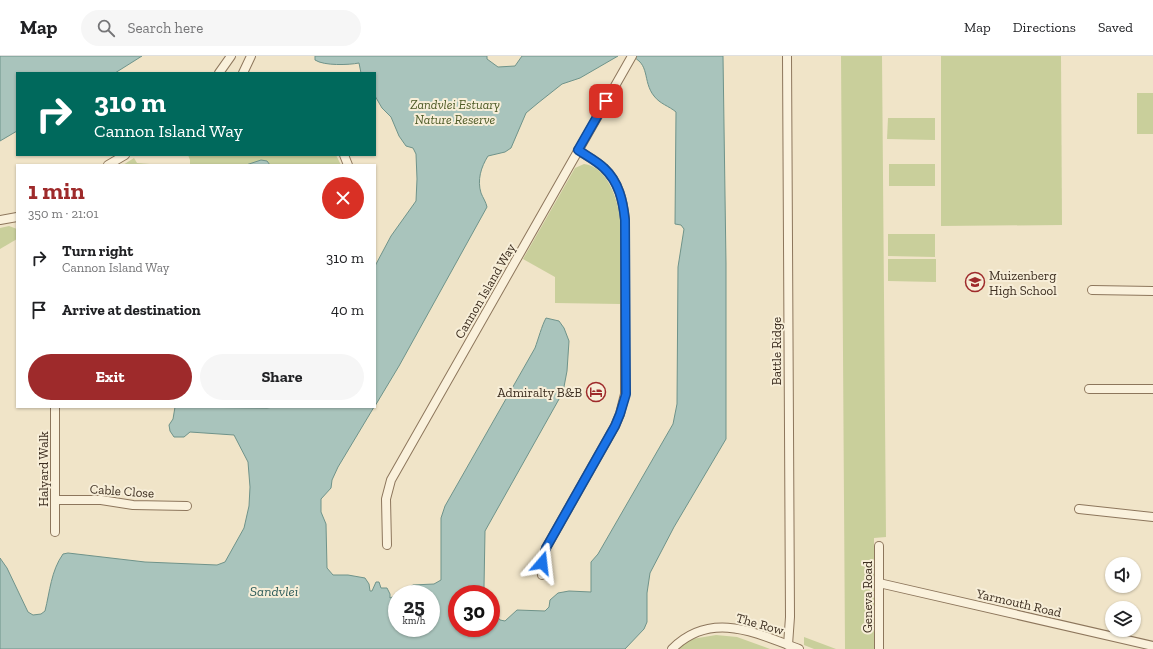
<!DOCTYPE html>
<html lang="en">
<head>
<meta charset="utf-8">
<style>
	body { margin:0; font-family:"Zilla Slab",serif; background:#f6f6f6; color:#202124; height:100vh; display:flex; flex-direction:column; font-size:15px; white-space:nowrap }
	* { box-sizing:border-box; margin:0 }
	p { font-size:13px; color:#757577 }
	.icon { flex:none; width:22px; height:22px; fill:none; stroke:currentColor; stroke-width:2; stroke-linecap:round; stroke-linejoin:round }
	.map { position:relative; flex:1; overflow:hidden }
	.details { position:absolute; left:16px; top:108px; width:360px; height:244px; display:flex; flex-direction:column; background:#fff; border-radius:0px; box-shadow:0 1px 3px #0004 }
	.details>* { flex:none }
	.banner { position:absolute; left:16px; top:16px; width:360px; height:84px; border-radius:0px; box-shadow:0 1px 3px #0004; background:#00695c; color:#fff; overflow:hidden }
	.tools { position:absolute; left:1105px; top:501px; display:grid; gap:8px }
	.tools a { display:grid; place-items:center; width:36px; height:36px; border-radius:50%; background:#fff; box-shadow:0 1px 3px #0004; font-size:20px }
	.speed { position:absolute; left:388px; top:529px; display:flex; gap:8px; font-size:20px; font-weight:700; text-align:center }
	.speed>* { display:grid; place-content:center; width:52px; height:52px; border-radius:50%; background:#fff; box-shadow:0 1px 3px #0004; line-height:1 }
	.speed small { font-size:10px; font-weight:400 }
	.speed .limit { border:6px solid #d22; background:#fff; color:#111 }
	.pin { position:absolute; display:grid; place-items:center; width:34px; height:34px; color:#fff; margin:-17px; border-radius:8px; box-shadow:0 2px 6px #0006 }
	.me { position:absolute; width:44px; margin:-22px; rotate:17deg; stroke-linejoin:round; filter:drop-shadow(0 0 3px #0008) }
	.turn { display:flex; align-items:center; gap:14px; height:84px; padding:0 12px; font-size:18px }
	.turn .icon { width:52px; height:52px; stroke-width:2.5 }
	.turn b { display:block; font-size:28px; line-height:34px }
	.round { display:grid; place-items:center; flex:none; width:42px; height:42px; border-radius:21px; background:#f6f6f6 }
	.headline { display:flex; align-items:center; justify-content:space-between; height:68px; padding:0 12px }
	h1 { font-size:24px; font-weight:700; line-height:30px; color:#9e2a2b }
	.action { display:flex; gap:8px; margin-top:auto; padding:8px 12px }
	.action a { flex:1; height:46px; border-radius:24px; background:#9e2a2b; color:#fff; font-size:16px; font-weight:700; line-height:46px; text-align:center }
	.action a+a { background:#f6f6f6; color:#202124 }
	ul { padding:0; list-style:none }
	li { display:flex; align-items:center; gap:12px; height:52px; padding:0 12px }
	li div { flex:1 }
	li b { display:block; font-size:15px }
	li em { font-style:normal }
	header { display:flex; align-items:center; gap:24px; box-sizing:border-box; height:56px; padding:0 20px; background:#fff; border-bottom:1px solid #e0e0e0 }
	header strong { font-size:19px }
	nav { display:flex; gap:22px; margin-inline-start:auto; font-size:14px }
	.search { width:280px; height:36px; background:#f6f6f6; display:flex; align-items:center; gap:10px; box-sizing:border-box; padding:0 14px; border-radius:22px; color:#757577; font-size:15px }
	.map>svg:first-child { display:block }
</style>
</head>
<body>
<header>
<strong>Map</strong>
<div class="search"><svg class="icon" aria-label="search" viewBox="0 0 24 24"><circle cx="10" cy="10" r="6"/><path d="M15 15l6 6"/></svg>Search here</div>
<nav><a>Map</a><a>Directions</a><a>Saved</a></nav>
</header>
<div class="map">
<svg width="1153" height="593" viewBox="0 0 1153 593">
	<rect width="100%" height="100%" fill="#f0e4c8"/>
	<!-- green -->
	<g fill="#c9cf9b">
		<polygon points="841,0 882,0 886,481 874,482 874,593 845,593"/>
		<polygon points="941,0 1061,0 1062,169 941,170"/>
		<rect x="1137" y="37" width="16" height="41"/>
		<polygon points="888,62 935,62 935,84 887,83"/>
		<polygon points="188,99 336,99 341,109 190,109 190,104"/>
		<polygon points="134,102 137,107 150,108 150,109 123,109"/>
		<path d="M584 108C607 110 618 144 620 162V248L555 247V221L523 203 575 112Z"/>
		<rect x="889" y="108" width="46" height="22"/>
		<polygon points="9,170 17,173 17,183 0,193 0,172"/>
		<polygon points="888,178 935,178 935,201 888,200"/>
		<polygon points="888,203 936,203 936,226 888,225"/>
		<polygon points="716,579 737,581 770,593 675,593 692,583"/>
		<polygon points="804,581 836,593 814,593 804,589"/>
	</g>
	<!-- water -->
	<g fill="#a9c4bc" stroke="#6f938a">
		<polygon points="0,0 142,0 115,17 17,17 17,75 0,85"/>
		<path d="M315 0H487V3L498 11 515 10 522 0H618L580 22 562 28 538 47 526 57 511 92 505 96 488 100C481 111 477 124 481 137 483 142 486 146 487 151L399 310 375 350V210L391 180 416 145 417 123 416 98 413 92 406 90 399 80 391 61 382 52 375 40V17H361L359 7C349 9 324 10 315 4Z"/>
		<path d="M630 0H723L726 208V383L674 471 650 517 647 537V566L644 573 625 593H0V502L7 512 28 556 33 559 41 558 45 555C50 535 51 515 63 498L68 497 145 506 217 509 225 506 244 472 249 450 250 431 248 406 234 379 190 376 184 381H174L170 375 169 369 173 363 175 351 267 352 274 351H374L338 411 332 424 331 432 321 443V456L326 468 327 512 333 519H348L365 522 369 528 370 535H372L376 526H379L381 532H387L390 538V542L397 539V572H431V538H399L413 529 434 528 441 524V462L445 450 535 292C538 284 542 269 546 262L559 265 564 272 569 285 567 315 563 336 485 475 484 531 485 538H457V572H491V552L500 564 505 565 517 554 545 555 549 551 550 544 558 537 569 535 591 536V506L598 498 673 368 677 348 678 211 684 173 681 169 675 168 676 56C669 50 660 48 654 40 642 25 651 7 630 0Z"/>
		<polygon points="261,104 267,105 270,109 246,109"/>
	</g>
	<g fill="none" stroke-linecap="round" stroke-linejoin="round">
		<!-- minor casing -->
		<g stroke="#8d765c" stroke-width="10">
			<g id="minor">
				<polyline points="787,0 790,561 788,589"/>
				<polyline points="219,17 231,0"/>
				<polyline points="243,17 251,0"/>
				<polyline points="344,99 348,109"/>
				<polyline points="108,109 125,99"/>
				<polyline points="0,164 17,161"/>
				<polyline points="1092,234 1153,235"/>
				<polyline points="1089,333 1153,333"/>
				<polyline points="55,444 101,444 133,449 187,450"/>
				<polyline points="1079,453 1153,461"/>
				<polyline points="55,476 55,351"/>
				<polyline points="387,489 386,443 391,424 632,0"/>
				<path d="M542 519V507L546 492 615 370 620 358 625 338V163C623 145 619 126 604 112 597 105 587 100 578 94"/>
				<polyline points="879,527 1153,590"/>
				<path d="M672 593C711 554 756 577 799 593"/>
				<polyline points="879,593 879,490"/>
			</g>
		</g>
		<!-- minor -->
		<use href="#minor" stroke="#faf1dc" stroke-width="8"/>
	</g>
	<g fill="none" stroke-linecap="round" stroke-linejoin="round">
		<!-- route casing -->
		<g stroke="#114b97" stroke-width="10">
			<path id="route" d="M542 507 546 492 615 370 620 358 626 338 625 164C623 145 619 126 604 112 597 105 587 100 578 94L606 45"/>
		</g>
		<!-- route -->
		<use href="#route" stroke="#1a73e8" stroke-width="7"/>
	</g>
	<!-- icons -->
	<defs>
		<g id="school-ring" transform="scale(1)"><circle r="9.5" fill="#f7eed8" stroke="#9e2a2b" stroke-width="1.5"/><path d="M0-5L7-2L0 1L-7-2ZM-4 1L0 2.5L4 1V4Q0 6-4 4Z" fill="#9e2a2b"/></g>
		<g id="hotel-ring" transform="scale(1)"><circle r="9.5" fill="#f7eed8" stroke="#9e2a2b" stroke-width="1.5"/><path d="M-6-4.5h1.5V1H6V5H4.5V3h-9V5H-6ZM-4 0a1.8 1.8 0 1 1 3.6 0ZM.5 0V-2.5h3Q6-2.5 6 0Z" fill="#9e2a2b"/></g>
	</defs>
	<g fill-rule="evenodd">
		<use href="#school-ring" x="975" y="226"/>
		<use href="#hotel-ring" x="596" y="336"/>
	</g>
	<g text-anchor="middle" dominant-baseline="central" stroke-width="4" stroke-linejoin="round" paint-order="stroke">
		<!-- park labels -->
		<g font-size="13" font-style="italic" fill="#4d5a26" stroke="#f7eed8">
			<text x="455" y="48">Zandvlei Estuary<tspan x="455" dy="15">Nature Reserve</tspan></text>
		</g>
		<!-- poi labels -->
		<g font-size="13" fill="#3d2e20" stroke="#f7eed8" text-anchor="start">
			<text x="989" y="219">Muizenberg<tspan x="989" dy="15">High School</tspan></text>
			<text x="582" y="336" text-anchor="end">Admiralty B&amp;B</text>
		</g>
		<!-- street labels -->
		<g font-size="13" fill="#3d2e20" stroke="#f7eed8">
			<text transform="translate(485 235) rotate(-60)">Cannon Island Way</text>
			<text transform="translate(776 295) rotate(-90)">Battle Ridge</text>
			<text transform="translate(43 413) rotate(-90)">Halyard Walk</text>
			<text transform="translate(122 435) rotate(4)">Cable Close</text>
			<text transform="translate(867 541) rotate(-90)">Geneva Road</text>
			<text transform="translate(1019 547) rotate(13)">Yarmouth Road</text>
			<text transform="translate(760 568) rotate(16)">The Row</text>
		</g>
		<!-- water labels -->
		<g font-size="14" font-style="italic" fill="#2f5d5a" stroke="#f7eed8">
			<text x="274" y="535">Sandvlei</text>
		</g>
	</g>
</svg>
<div class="tools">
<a><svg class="icon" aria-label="sound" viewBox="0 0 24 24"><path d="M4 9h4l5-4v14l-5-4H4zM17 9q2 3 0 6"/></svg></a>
<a><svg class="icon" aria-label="layers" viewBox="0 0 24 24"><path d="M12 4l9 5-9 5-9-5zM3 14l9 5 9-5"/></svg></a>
</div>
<div class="speed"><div>25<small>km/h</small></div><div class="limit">30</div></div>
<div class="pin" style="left:606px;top:45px;background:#d93025"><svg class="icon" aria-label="arrive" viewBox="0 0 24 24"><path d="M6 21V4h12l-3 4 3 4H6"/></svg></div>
<svg class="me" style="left:542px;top:507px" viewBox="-20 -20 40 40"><path d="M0-17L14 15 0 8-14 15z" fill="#1a73e8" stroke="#fff" stroke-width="4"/></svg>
<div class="banner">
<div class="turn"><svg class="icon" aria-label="right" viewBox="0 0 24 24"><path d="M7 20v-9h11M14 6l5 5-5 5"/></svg><div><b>310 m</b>Cannon Island Way</div></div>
</div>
<section class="details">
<div class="headline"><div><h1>1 min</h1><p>350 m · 21:01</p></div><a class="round" style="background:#d93025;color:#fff"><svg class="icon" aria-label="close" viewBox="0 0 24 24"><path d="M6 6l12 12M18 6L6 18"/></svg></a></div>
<ul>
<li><svg class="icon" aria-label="right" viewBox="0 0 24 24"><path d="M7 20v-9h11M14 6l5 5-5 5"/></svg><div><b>Turn right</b><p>Cannon Island Way</p></div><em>310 m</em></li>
<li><svg class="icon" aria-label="arrive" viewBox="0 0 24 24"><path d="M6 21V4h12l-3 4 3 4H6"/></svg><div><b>Arrive at destination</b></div><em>40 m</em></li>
</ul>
<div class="action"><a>Exit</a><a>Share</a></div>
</section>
</div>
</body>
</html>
